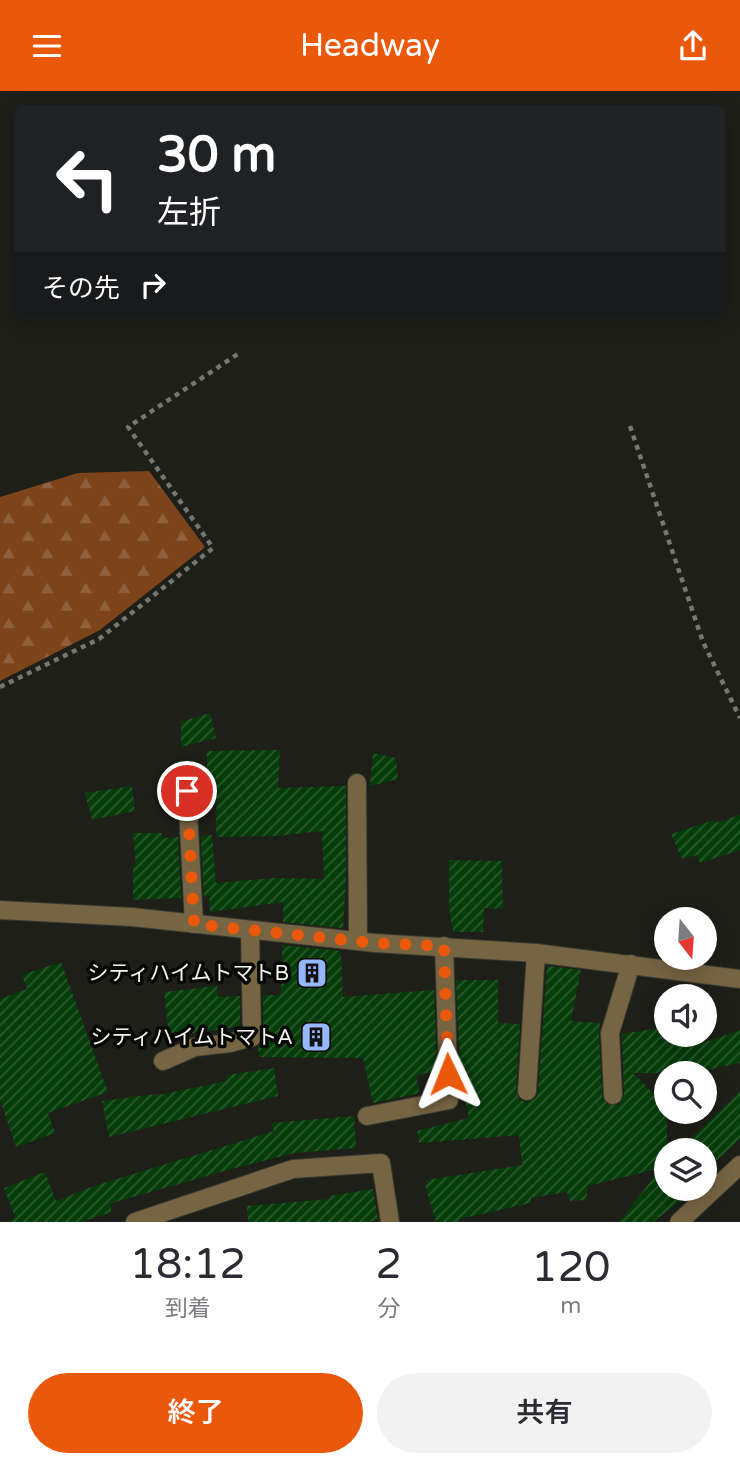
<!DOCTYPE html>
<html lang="ja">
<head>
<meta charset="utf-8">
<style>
	body { margin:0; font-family:"Varela Round","Noto Sans JP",sans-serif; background:#f2f2f3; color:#2b2b33; height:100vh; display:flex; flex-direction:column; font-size:26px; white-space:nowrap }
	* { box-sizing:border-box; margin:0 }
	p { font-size:23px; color:#7c7c81 }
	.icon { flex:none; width:38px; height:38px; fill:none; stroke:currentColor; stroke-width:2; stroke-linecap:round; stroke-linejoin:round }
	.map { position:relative; height:1131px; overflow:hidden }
	.side { display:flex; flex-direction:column; background:#fff; flex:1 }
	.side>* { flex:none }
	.hud { position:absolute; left:14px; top:14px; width:712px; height:214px; border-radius:10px; box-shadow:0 4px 18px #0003; background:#202124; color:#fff; overflow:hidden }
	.needle { width:46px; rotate:163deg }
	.fabs { position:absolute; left:654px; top:816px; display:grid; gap:14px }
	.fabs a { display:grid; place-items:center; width:63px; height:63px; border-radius:50%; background:#fff; box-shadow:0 4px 18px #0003; font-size:35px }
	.pin { position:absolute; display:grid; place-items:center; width:60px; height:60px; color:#fff; margin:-30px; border:4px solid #fff; border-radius:50%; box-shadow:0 2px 7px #0007 }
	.me { position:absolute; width:77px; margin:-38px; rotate:358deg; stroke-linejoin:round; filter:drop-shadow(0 0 5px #0008) }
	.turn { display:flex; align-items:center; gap:24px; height:147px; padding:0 28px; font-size:32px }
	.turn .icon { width:91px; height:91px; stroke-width:2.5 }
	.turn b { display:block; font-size:49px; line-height:60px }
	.then { display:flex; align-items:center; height:66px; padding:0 28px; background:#0003; gap:14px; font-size:26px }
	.eta { display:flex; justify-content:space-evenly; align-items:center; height:119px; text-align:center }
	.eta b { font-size:42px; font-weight:600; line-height:49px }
	.button { display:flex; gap:14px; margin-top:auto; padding:14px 28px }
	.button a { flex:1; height:80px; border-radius:42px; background:#ea580c; color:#fff; font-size:28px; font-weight:600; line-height:80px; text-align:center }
	.button a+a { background:#f2f2f3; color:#2b2b33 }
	header { display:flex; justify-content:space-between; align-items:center; height:91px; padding:0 28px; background:#ea580c; color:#fff; font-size:32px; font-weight:600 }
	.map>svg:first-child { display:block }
</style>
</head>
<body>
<header><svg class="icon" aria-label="menu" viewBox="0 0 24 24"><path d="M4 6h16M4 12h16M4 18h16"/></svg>Headway<svg class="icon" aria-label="share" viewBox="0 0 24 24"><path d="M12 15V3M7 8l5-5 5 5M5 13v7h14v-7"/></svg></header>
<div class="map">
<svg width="740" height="1131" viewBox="0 0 740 1131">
	<defs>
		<pattern id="forest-firs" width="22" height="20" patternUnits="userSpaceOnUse" patternTransform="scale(1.75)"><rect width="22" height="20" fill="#7d441c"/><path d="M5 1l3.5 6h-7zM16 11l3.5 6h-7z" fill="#90603d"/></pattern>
		<pattern id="building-hatch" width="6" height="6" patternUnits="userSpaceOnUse" patternTransform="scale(1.75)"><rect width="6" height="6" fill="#063c0a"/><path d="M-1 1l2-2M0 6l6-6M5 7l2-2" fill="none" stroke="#2b592e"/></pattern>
	</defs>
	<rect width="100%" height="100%" fill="#1e1f18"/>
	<!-- forest -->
	<polygon fill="url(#forest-firs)" points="149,380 205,456 100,539 0,590 0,406 78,382"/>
	<!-- building -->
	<g fill="url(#building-hatch)">
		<polygon points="210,622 216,647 181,656 181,631"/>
		<polygon points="280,659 278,697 346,695 346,788 343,837 283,831 283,811 210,821 209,805 204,806 201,745 212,744 216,792 275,787 324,788 322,740 278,745 216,746 217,692 207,693 207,660"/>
		<polygon points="373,662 396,667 398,688 370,695"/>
		<polygon points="132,695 135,720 92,729 85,702"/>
		<polygon points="740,724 740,759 700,772 697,764 682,768 671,743 714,729 715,732"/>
		<polygon points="133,742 162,742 162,747 178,746 181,807 133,809 133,775 136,775"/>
		<polygon points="449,769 502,770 503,818 484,817 483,841 453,841 449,816"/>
		<polygon points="282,854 341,860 343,906 434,899 437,979 416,985 420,1002 373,1012 363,967 259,966 258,955 263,946 263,904 281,904"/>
		<polygon points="61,871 108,1001 48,1022 55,1042 16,1056 0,1009 0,908 27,898 22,884"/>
		<polygon points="547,875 581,879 571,930 600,932 599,943 602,1005 608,1014 619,1014 624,1004 622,943 660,937 662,948 702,943 703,952 740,939 740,972 692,982 633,982 667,1016 667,1097 687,1097 687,1105 653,1131 619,1131 661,1077 588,1095 586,1109 570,1110 567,1101 531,1107 531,1112 459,1128 460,1131 436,1131 425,1094 427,1093 426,1089 522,1074 519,1044 419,1052 417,1040 469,1027 460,985 456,889 498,889 498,932 520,933 516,1000 520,1009 527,1011 536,1007 538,1001"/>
		<polygon points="217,895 218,906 240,905 240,935 169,946 164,901"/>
		<polygon points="274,977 278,1005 109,1046 102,1010 157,1003 158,1004 227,990 226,984"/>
		<polygon points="740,1000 740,1048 705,1080 705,1059 679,1059"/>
		<polygon points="354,1025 356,1057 294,1062 239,1076 115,1111 110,1114 112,1121 81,1131 7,1131 15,1126 4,1097 45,1081 56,1110 94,1095 274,1040 271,1032"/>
		<polygon points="373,1098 378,1129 366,1131 248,1131 247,1115 330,1108 329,1105"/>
	</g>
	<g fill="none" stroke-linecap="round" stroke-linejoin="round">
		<!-- minor casing -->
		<g stroke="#383932" stroke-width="20">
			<g id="minor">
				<polyline points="357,692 358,850"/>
				<polyline points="187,700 194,833"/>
				<polyline points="0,819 132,826 375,852 536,862 740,888"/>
				<polyline points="163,970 195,956 230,952 252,946 250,839"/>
				<polyline points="527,1000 536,862"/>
				<polyline points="613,1004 610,942 631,873"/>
				<polyline points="367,1025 449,1009 444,855"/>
				<polyline points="135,1131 293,1078 381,1072 390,1131"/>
				<polyline points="679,1131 740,1074"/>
			</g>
		</g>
		<!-- path -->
		<g stroke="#767771" stroke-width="4.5" stroke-dasharray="5 5" stroke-linecap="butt">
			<polyline points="630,335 703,551 740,627"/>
			<polyline points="0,596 99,548 213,457 128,336 238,263"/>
		</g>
		<!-- minor -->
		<use href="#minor" stroke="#766543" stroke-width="18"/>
	</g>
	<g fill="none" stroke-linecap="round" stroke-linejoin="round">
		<!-- route -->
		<polyline stroke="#ea580c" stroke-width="12" stroke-dasharray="0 21.6" points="187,700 194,833 375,852 444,855 448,983"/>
	</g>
	<!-- icons -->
	<defs>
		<g id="building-square" transform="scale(1.575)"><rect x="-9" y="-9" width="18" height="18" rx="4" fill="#96b6fd" stroke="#080906"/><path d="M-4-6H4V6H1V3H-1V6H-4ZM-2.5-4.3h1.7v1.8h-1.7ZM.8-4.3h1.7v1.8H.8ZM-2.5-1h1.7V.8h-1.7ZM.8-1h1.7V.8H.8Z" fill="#111"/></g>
	</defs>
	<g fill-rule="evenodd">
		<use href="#building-square" x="312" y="882"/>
		<use href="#building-square" x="316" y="946"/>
	</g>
	<g text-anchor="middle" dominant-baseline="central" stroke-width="7" stroke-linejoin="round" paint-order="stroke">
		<!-- poi labels -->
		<g font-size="21" fill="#f3f4ef" stroke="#080906" text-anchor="end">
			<text x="289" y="882">シティハイムトマトB</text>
			<text x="293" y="946">シティハイムトマトA</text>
		</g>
	</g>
</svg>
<div class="fabs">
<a><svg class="needle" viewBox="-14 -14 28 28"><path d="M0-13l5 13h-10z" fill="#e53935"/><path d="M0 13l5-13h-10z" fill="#7c7c81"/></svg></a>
<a><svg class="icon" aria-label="sound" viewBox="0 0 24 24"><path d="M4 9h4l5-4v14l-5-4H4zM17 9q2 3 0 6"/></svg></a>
<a><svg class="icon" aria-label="search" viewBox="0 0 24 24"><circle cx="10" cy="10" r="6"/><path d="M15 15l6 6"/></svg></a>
<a><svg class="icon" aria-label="layers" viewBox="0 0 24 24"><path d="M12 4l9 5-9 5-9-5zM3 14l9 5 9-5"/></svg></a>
</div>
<div class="pin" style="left:187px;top:700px;background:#d93025"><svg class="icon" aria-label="arrive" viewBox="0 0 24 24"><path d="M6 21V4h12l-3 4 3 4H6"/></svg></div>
<svg class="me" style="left:448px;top:983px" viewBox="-20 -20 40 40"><path d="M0-17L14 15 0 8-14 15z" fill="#ea580c" stroke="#fff" stroke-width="4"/></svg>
<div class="hud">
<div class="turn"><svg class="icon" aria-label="left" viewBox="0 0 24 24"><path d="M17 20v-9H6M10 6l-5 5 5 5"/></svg><div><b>30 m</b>左折</div></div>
<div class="then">その先<svg class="icon" aria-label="right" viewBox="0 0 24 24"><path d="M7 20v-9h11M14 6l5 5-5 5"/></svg></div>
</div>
</div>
<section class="side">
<div class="eta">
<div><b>18:12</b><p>到着</p></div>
<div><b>2</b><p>分</p></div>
<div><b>120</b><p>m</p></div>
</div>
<div class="button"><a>終了</a><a>共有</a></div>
</section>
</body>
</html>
